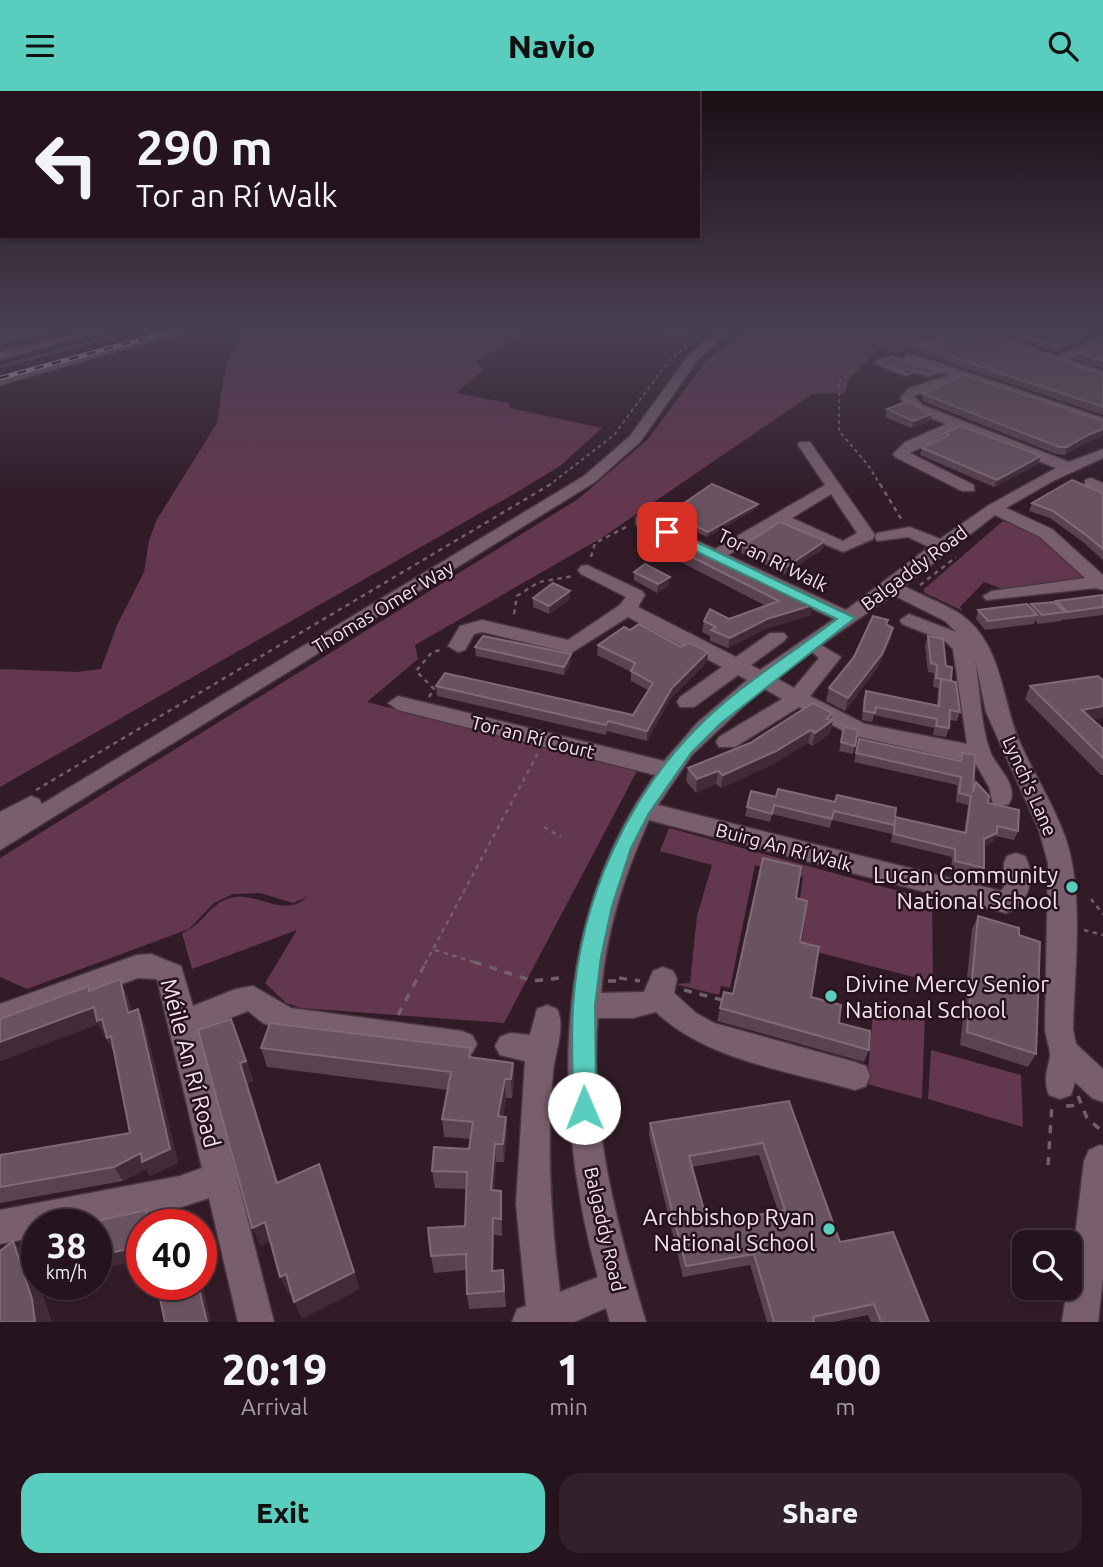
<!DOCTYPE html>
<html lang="en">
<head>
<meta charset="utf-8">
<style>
	body { margin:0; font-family:Ubuntu,sans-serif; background:#31212a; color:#f1f3f6; height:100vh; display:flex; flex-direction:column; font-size:26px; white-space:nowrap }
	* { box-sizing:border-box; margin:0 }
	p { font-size:23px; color:#a39ea4 }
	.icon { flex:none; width:38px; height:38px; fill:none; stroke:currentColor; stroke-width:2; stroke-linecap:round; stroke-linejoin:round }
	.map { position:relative; height:1231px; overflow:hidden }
	.sheet { display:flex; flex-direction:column; background:#25141d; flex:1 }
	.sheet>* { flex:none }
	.guide { position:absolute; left:0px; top:0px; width:700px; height:147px; box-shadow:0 2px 5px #0004,0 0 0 2px #42333b; background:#25141d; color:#f1f3f6; overflow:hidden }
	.fabs { position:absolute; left:1012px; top:1139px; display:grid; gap:14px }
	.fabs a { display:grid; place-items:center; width:70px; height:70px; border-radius:14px; background:#25141d; box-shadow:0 2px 5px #0004,0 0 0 2px #42333b; font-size:35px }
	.speed { position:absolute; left:21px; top:1118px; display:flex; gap:14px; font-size:35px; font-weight:700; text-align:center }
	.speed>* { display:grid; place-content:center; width:91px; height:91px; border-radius:50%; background:#25141d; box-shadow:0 2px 5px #0004,0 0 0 2px #42333b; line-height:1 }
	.speed small { font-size:18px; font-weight:400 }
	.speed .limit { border:10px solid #d22; background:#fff; color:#111 }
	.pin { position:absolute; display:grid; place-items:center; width:60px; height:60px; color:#fff; margin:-30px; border-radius:14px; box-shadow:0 4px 10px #0006 }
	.me { position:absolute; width:77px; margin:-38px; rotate:359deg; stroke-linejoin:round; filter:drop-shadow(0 0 5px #0008) }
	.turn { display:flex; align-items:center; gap:24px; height:147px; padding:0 21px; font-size:32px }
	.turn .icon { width:91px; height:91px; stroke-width:2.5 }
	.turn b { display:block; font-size:49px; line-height:60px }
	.eta { display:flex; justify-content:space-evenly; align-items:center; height:119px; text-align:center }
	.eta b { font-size:42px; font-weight:800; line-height:49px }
	.primary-button { display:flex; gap:14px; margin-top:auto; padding:14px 21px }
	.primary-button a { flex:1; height:80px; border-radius:21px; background:#59cebe; color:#111; font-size:28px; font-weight:800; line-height:80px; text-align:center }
	.primary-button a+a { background:#31212a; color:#f1f3f6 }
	header { display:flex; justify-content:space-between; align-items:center; height:91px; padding:0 21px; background:#59cebe; color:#111; font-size:32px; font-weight:800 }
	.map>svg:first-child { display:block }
</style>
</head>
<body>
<header><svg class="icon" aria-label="menu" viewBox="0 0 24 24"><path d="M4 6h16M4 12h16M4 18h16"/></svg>Navio<svg class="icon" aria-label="search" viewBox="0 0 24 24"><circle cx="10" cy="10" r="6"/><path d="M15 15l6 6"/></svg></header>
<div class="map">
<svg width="1103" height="1231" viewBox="0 0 1103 1231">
	<rect width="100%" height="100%" fill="#311b27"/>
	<!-- green -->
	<g fill="#643750">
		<path d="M246 238H536L477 269 482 280 456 302 509 312 510 317 602 337 560 375 512 404 0 696V578L77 581 101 578 117 534 144 481 149 450 156 430 217 332C223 301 222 262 246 238Z"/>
		<path d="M748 238H971L959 240 913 262 906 259 898 263 880 257 849 288 845 302 812 303 603 446 415 554 418 568 367 611 637 680 504 932 301 917 286 912 265 892 297 839 192 878 182 842C202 835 209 813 230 807 258 800 284 828 307 806L293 812 260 802 233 803 214 812 189 838 27 898 0 886V767L578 408 648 348 708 267Z"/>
		<polygon points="1003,430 1043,443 1087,488 1002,498 984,491 960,516 963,520 925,502 923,499"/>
		<polygon points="669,737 932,809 933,891 801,857 806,822 798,820 803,786 755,774 730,897 721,895 719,904 675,893 690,892 697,825 712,774 660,760"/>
		<polygon points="874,909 925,922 922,1008 867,993"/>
		<polygon points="931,959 1021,984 1023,1036 928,1008"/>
	</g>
	<!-- forest -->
	<polygon fill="#6d3c58" points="135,238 148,238 0,277 0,274"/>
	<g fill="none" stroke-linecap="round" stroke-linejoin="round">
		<!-- minor casing -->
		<g stroke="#483640" stroke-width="3">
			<g id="minor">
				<polygon points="95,238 114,238 0,269 0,261"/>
				<polygon points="178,238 196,238 0,294 0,286"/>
				<polygon points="649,238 690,238 675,246"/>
				<polygon points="719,238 732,238 697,270 640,351 595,391 0,759 0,721 31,705 39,708 42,713 584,385 630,345 688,265"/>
				<polygon points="974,238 987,238 995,244 1057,265 1103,244 1103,253 1069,269 1103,280 1103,288 987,250"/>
				<path d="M905 263H913L1103 327V336L962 288 914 305 922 314 1069 371 1103 358V367L1053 390 1006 417 1052 438 1103 484V499L1096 497 986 509 983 505 992 500 1085 487 1040 446 995 424 904 495C921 504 940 511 957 521 1001 548 1001 604 1018 647 1031 678 1050 707 1062 738 1086 794 1074 878 1073 939L1076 953 1103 978V1011L1092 1007 1075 991 1071 1004 1060 1008 1049 1004C1043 989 1047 981 1050 966 1051 960 1046 947 1045 939L1048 772 1039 739 986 621 975 568C980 597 980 632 990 660 996 677 1020 694 1009 713L1001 715 993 713 989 696 973 668 961 669 851 644 799 616 735 656H719L716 651 719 646 782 608 763 597 692 664 658 714 1001 800 1004 796V772L1007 765 1016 762 1025 765C1036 786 1029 815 1006 822L649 729C623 788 607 837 601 902L644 901 653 880 663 876 673 880 677 888 674 902 696 922 714 932 855 971 866 975 870 985 866 995 855 999C789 980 706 969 656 921L633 927H598C588 1029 617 1134 646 1231H610L606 1217 574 1231H512L517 1218 526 1215 516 1113 525 970 500 964 495 955 500 946 510 942 530 944 537 918 547 914 557 918C566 936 555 961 553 981 546 1055 551 1128 560 1201L598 1186C552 1019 551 828 655 684L398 619 388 612 398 605 664 670 697 632 747 589 738 584 694 616H680L677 611 680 606 722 576 628 526 571 562 482 541 474 543 465 559 458 561 448 555 460 535 482 529 568 549 620 514 626 506 581 483 578 479 581 475 587 474 642 500 645 504 638 516 736 566 770 542H784L787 546 784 550 751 574 760 579 834 528 636 434V426H648L715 458 825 394 798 354 800 351H810L875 444 873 448 843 461 780 434 728 464 846 519 929 456 908 446 877 450 875 446 877 442 910 436 940 448 989 414 1056 377 958 338 910 362 974 394V400H962L895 366 893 363 905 351 946 333 912 320 900 307 909 297 949 284 905 269ZM831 403 857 442 843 450 792 427ZM893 504 945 530 956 541 909 523 900 529 902 533 945 550 953 558 967 653 865 633 810 605 841 566 821 554ZM812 561 819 567 794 597 776 587Z"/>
				<polygon points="1091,387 1103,392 1103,403 1085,395 1085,389"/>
				<path d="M151 863 181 875 193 915 236 898 253 895 291 917 462 940 472 944 477 953 472 962 462 966 289 943 263 932 248 920 199 939 274 1231H238L209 1107C153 1127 96 1134 37 1134V1146L0 1153V1119L180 1085 202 1077 157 888 138 887 0 939V913L137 864Z"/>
				<polygon points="1100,1054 1103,1055 1103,1186 1098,1231 1062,1231 1067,1197 1069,1197 1084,1070 1089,1059"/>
			</g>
		</g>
		<!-- path-far2 -->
		<g stroke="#735f6a" stroke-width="2" stroke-dasharray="3.5 3.5" stroke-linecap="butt">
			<polyline points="852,279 839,291 839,340 868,374 881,395"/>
			<polyline points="548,395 614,344 668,271 705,239"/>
		</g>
		<!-- path-far1 -->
		<g stroke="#735f6a" stroke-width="2.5" stroke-dasharray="4.5 4.5" stroke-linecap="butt">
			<polyline points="880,393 903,431"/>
			<polyline points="591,466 595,452 628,435"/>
			<polyline points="920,494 956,466"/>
			<polyline points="514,523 517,505 539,491 574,485"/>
			<polyline points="429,606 434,598 416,580 432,561 441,559"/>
			<polyline points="36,699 551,393"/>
			<polyline points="544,736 561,746"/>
			<polyline points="1091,808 1103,823"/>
			<polyline points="1084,839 1103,844"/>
			<polyline points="435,859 480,873"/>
			<polyline points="425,873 538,662"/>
		</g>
		<!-- path -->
		<g stroke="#735f6a" stroke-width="3.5" stroke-dasharray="8 8" stroke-linecap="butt">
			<polyline points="474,871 533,890 567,886"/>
			<polyline points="619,887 640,890"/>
			<polyline points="608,890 619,890"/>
			<polyline points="684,899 726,910"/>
			<polyline points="398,924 426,871"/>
			<polyline points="1078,1005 1087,1027 1103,1041"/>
			<polyline points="1066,1015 1080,1014"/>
			<polyline points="1048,1074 1052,1013"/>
		</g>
		<!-- minor -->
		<use href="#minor" fill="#795f6d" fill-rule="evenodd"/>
		<!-- rail casing -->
		<g stroke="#d3c2ca" stroke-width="4.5">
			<polyline id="rail" points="0,287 179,238"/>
		</g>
		<!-- rail -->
		<use href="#rail" stroke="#26121d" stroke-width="2.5" stroke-dasharray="9" stroke-linecap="butt"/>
	</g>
	<!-- wall -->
	<g fill="#5a424f" fill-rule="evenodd">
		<polygon points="996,238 1094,238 1086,241 1086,249 1057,262 995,241"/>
		<polygon points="988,246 1103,283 1103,324 918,262 919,255"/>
		<polygon points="1103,252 1103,278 1076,269 1078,262"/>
		<polygon points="875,271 941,284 928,288 915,283 907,287 875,274"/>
		<polygon points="923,303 1103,330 1103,345 1085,352 1065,364 1056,363 922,310"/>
		<polygon points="887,318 930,330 911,337 885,326"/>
		<polygon points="945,342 1041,365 1038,373 994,396 920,364 922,357 943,347"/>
		<polygon points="1103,402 1103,469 1083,451 1050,427 1029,420 1032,412"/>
		<polygon points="680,415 757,417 707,446 671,429 672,424 680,420 679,419"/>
		<polygon points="742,455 823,458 785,483 741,462"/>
		<polygon points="672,456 811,524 765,538 728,557 710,550 710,545 702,541 704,530 729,528 766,515 671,466"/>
		<polygon points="634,481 669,494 657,502 634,489"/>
		<polygon points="570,500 570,508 549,523 533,516 533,507"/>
		<polygon points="1103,504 1103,524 1063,529 1062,528 1061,530 1038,533 1035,529 1034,533 985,539 976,528 978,519 1030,517 1031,513 1056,512 1056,510"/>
		<polygon points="886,533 893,537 890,550 878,576 845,620 826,610 829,597"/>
		<polygon points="630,539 681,556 708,561 707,571 671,607 647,650 607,640 606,644 437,605 436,595 633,624 648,599 631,590 631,581 597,564 598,554"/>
		<polygon points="928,545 946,575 960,621 957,630 949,629 949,637 946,646 933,644 934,637 874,624 872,631 862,629 863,609 866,600 937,614 938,597 933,596 934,582 928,581 925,554"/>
		<polygon points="475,556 571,572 564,584 476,565"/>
		<polygon points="1030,595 1092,629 1103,638 1103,684 1101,684 1025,608"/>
		<polygon points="831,629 833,629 830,642 812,655 808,652 773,673 721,697 716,693 696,702 686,690 688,677"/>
		<polygon points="844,636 855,655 853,663 839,660"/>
		<polygon points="859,648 959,670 962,662 973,700 988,712 1018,740 1014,749 995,745 993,751 984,755 984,777 980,786 951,779 952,766 891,751 892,743 832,729 830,737 772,723 770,731 745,725 747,716 776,706 895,726 964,742 968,714 956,711 957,694 854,671"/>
		<polygon points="796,807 800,851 811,906 869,959 864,971 717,930 724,901 733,903"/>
		<polygon points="978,825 1019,844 1036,963 1028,976 960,954 972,838"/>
		<polygon points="89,895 91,900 127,904 132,921 138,918 145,934 178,1072 150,1085 146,1078 123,1090 0,1112 0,1064 130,1042 114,961 98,933 0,970 0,928"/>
		<polygon points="261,957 471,957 472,967 513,972 514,991 512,1007 506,1007 503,1026 506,1026 507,1044 504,1071 496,1071 494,1099 501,1100 502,1145 494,1144 493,1180 503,1179 506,1216 469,1218 467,1203 467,1179 434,1182 431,1165 465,1135 466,1098 435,1097 432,1080 469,1058 471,1048 444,1046 442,1028 448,999 267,976"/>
		<path d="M789 1010 840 1151 929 1231H871L868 1224 834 1231H767L750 1174 683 1186 649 1044 650 1032ZM759 1064 778 1120 708 1133 692 1076Z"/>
	</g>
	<!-- shaded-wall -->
	<g fill="#422b38">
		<polygon points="55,238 83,238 0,259 0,252"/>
		<polygon points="1087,244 1086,249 1057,262 1059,257"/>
		<polygon points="916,280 915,283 907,287 907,284"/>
		<polygon points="942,280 941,284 928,288 929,284"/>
		<polygon points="932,323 930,330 911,337 913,330"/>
		<polygon points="1103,338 1103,345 1085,352 1065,364 1067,356 1088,344"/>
		<polygon points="1041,365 1038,373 994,396 997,389"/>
		<polygon points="758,413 757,417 707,446 708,441"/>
		<polygon points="825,450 823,458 785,483 786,476"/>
		<polygon points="670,486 669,494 657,502 658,493"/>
		<polygon points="570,500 570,508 549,523 549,515"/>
		<polygon points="813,514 811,524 765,538 728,557 730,547 767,528"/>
		<polygon points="893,537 890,550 878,576 845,620 848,607"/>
		<polygon points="708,561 707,571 671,607 647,650 647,640 672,597"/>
		<polygon points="571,563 571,572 564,584 564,576"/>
		<polygon points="1103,615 1103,627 1076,632 1082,619"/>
		<polygon points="832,622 830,632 833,629 830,642 812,655 815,642"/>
		<polygon points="811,639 808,652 773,673 721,697 723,684"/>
		<polygon points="718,680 716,693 696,702 697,688"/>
		<polygon points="997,742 993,751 980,757 984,748"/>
		<polygon points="120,888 127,904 136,938 128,922"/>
		<polygon points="94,916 110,944 105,946 98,933 0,970 0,951"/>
		<polygon points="138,918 145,934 178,1072 150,1085 146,1078 123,1090 114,1076 141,1062"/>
		<polygon points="231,928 254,990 248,992 284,1111 277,1092 240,972"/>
		<polygon points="111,945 115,963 107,947"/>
		<polygon points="513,972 514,991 512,1007 511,988"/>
		<polygon points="505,988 506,1007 500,1044 498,1025"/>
		<polygon points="506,1026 507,1044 504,1071 503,1053"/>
		<polygon points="495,1053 496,1071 492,1116 491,1099"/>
		<polygon points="319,1073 360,1198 302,1228 294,1211"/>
		<polygon points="147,1119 155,1131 155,1134 146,1134"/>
		<polygon points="182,1119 189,1131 190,1134 185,1134"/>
		<polygon points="493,1127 494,1144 493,1196 492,1180"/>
		<polygon points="265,1131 273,1149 260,1155 252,1137"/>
		<polygon points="13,1150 32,1172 37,1185 37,1194 40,1194 52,1231 35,1231"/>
		<polygon points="142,1155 142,1169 96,1179 96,1165"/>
		<polygon points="286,1183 294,1201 288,1203 280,1186"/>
		<polygon points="201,1186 211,1231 207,1231 198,1194 201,1194"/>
	</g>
	<!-- building -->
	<g fill="#6a5360" stroke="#806a75" stroke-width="2" fill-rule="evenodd">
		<polygon points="0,238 55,238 0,252"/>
		<polygon points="957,238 975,243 981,240 988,246 1103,283 1103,316 919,255"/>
		<polygon points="1002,238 1085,238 1087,244 1059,257"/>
		<polygon points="1103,252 1103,270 1078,262"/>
		<polygon points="892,265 942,280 929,284 916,280 907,284 875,271"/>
		<polygon points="964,284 1103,330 1103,338 1088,344 1067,356 1059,356 923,303"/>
		<polygon points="907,310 932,323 913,330 887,318"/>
		<polygon points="960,335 1041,365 997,389 922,357 949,344 945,342"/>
		<polygon points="1072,389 1103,402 1103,458 1086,444 1053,420 1032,412"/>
		<polygon points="712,393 758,413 708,441 672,424 685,417 680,415"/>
		<polygon points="780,431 825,450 786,476 742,455"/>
		<polygon points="677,446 796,505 805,506 813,514 767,528 730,547 711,539 716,536 704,530 710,518 729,528 779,510 672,456"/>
		<polygon points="645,473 670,486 658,493 634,481"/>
		<polygon points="553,492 570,500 549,515 533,507"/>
		<polygon points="1103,504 1103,516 1067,521 1056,510"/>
		<polygon points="1054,511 1065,521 1042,524 1031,513"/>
		<polygon points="1027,513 1037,524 988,530 978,519"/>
		<polygon points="873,525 888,529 886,533 893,537 882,563 848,607 829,597 854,566"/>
		<polygon points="639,533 681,556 690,552 708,561 672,597 647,640 608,630 606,634 436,595 445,582 633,624 653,592 631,580 635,572 598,554 624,536 630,539"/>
		<polygon points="483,545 571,563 564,576 475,556"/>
		<polygon points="928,545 943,548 946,575 952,576 951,590 936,587 937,574 931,572"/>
		<polygon points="1098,585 1103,589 1103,615 1082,619 1103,638 1103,667 1030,595"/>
		<polygon points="941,588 956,591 960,621 950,619 949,637 936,635 937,628 876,616 875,622 864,620 866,600 939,615"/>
		<polygon points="813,612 832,622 827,628 833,629 815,642 811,639 776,660 723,684 718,680 697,688 688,677 750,652"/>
		<polygon points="844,636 858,639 855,655 841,651"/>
		<polygon points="859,648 961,670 962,662 975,664 973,701 976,691 989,705 988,712 1019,719 1018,740 997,735 997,742 984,748 984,777 955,770 955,758 894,743 895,728 894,734 834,720 832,728 774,714 772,723 747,716 751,700 776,706 778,698 835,711 837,704 896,717 895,726 966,742 971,705 959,702 961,686 856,662"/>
		<polygon points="763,767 801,776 796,807 807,810 800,851 819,856 811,906 841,914 839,932 870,940 869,959 720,917 724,901 733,903"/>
		<polygon points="978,825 1019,837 1019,844 1040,851 1036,963 967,941"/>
		<polygon points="120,888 128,922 138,918 170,1058 142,1071 141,1062 114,1076 0,1096 0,1064 130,1042 111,945 107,947 102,928 97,930 94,916 0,951 0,928 89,895 89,900"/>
		<polygon points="231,928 246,970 240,972 277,1092 319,1073 354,1181 294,1211 286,1183 280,1186 265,1131 252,1137 198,939"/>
		<polygon points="270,932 471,957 469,966 513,972 511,988 505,988 498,1025 506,1026 503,1053 495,1053 491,1099 501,1100 501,1128 493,1127 492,1180 503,1179 504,1200 467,1203 466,1163 431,1165 428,1137 465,1135 467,1081 432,1080 434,1056 469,1058 473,1031 442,1028 451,981 261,957"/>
		<path d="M789 1010 840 1151 893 1141 929 1231H881L874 1213 813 1226 814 1231H774L754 1163 686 1175 650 1032ZM763 1052 785 1119 708 1133 689 1065Z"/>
		<polygon points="147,1119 146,1134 142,1134 142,1155 96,1165 96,1134 77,1134"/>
		<polygon points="182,1119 185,1134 150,1134"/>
		<polygon points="13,1150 32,1208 35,1231 0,1231 0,1160"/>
		<polygon points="157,1194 198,1194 207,1231 165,1231"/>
	</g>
	<!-- sky -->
	<linearGradient id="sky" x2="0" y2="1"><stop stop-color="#1b0f15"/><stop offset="0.58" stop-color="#483f52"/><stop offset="1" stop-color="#483f52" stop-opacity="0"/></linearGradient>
	<rect width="1103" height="410" fill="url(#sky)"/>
	<!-- route -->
	<path fill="#59cebe" stroke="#3a867c" stroke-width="2" d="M662 439H671L855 527 720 633 691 662 649 722 631 757 612 815 601 866 595 914 596 1017 592 1025 584 1028 576 1025 573 1017C573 983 571 949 573 916 580 808 628 702 706 628 745 591 794 561 837 528L662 444Z"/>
	<!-- markers -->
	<g fill="#59cebe" stroke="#26121d" stroke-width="2.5">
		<circle cx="1072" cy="796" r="7"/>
		<circle cx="831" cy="905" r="7"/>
		<circle cx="829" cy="1138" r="7"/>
	</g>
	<g text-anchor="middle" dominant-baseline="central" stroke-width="5" stroke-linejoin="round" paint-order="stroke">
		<!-- street labels -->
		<g font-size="19" fill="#f3e3eb" stroke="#26121d">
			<text transform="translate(773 469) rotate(26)">Tor an Rí Walk</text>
			<text transform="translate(914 477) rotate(-37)">Balgaddy Road</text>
			<text transform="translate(383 516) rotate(-31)">Thomas Omer Way</text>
			<text transform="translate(533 646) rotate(14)">Tor an Rí Court</text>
			<text transform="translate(1030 695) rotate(66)">Lynch's Lane</text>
			<text transform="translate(784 756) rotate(15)">Buirg An Rí Walk</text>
			<text transform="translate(605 1138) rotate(77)">Balgaddy Road</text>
		</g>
		<!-- near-poi labels -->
		<g font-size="23" fill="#f3e3eb" stroke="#26121d" text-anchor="end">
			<text x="1058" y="783">Lucan Community<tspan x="1058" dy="26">National School</tspan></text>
			<text x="845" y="892" text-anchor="start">Divine Mercy Senior<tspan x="845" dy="26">National School</tspan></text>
			<text x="815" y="1125">Archbishop Ryan<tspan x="815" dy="26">National School</tspan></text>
		</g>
		<!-- near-street labels -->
		<g font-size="23" fill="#f3e3eb" stroke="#26121d">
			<text transform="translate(191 972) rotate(75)">Méile An Rí Road</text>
		</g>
	</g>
</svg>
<div class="fabs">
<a><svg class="icon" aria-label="search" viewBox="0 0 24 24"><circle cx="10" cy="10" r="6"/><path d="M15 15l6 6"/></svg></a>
</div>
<div class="speed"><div>38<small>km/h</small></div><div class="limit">40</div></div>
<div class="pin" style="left:667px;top:441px;background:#d93025"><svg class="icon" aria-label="arrive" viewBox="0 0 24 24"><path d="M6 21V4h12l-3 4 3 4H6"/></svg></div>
<svg class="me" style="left:584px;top:1017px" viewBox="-20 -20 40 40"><circle r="19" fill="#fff"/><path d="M0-13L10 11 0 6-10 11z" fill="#59cebe"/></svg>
<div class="guide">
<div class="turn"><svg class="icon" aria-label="left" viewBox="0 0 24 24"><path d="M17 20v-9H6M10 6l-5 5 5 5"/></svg><div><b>290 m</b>Tor an Rí Walk</div></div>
</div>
</div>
<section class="sheet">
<div class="eta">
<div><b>20:19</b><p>Arrival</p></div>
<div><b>1</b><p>min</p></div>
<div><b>400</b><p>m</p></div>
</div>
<div class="primary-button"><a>Exit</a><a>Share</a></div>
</section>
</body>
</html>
